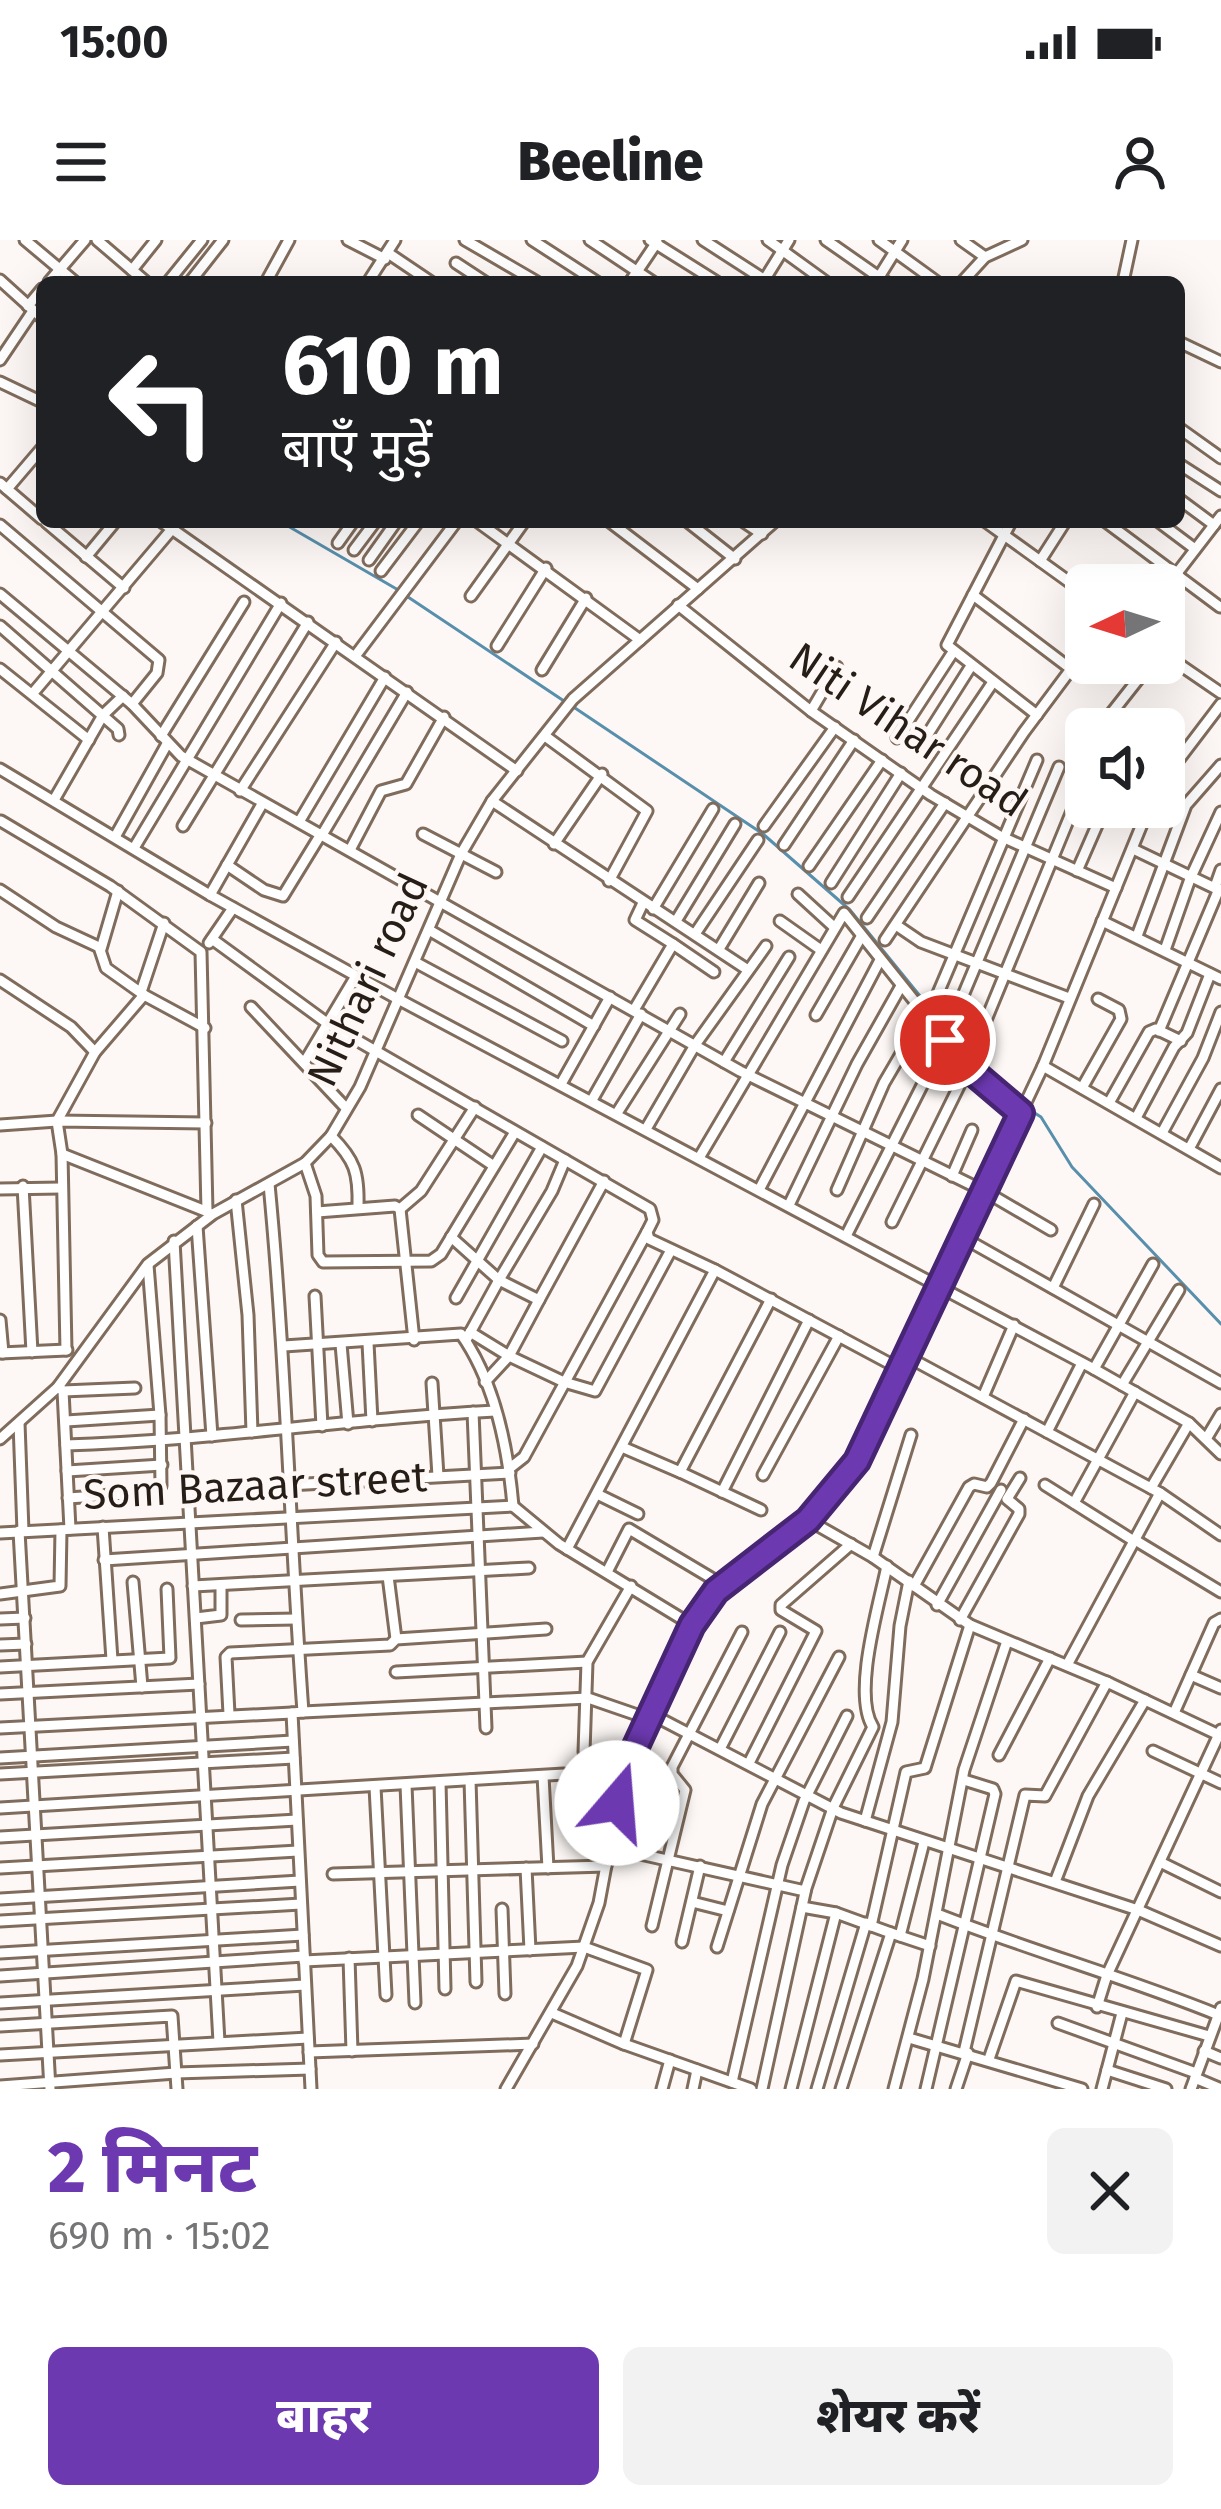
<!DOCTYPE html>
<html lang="hi">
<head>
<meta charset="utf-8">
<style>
	body { margin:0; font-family:"Fira Sans","Noto Sans Devanagari",sans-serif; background:#f2f2f2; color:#202124; height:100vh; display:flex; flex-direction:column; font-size:45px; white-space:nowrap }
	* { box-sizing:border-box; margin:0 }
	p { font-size:39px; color:#757577 }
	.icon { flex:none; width:66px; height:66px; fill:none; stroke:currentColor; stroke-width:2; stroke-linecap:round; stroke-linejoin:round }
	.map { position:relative; height:1849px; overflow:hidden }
	.drawer { display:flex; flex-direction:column; background:#fff; flex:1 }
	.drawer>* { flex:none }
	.banner { position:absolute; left:36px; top:36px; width:1149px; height:252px; border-radius:18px; box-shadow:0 12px 48px #0002; background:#202124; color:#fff; overflow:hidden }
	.needle { width:78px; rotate:266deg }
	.buttons { position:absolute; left:1065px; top:324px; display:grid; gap:24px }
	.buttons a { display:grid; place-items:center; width:120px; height:120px; border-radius:18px; background:#fff; box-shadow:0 12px 48px #0002; font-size:60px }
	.pin { position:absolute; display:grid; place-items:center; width:102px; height:102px; color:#fff; margin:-51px; border:6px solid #fff; border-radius:50%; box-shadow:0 3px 12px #0007 }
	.me { position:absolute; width:132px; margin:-66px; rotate:18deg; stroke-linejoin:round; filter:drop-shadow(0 0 9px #0008) }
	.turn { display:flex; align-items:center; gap:42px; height:252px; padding:0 48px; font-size:54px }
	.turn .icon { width:156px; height:156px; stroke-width:2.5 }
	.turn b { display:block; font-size:84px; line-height:102px }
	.round { display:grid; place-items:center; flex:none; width:126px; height:126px; border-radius:18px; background:#f2f2f2 }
	.headline { display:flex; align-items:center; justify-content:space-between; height:204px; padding:0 48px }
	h1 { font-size:72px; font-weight:800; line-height:90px; color:#6c39b0 }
	.action { display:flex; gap:24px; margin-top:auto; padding:24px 48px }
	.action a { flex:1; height:138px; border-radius:18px; background:#6c39b0; color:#fff; font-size:48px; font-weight:800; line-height:138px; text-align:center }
	.action a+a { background:#f2f2f2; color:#202124 }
	.status { display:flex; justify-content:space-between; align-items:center; height:84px; padding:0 60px; background:#fff; direction:ltr }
	.status svg { height:33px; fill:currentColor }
	header { display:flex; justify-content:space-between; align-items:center; height:156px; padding:0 48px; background:#fff; font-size:54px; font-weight:800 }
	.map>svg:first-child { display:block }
</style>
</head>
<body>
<div class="status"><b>15:00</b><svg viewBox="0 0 49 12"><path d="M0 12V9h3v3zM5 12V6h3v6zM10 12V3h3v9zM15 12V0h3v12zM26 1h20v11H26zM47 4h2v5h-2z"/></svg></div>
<header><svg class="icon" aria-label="menu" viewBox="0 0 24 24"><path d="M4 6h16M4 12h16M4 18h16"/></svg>Beeline<svg class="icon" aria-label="person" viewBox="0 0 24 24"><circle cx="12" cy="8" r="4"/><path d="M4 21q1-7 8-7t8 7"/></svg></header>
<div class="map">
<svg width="1221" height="1849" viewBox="0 0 1221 1849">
	<rect width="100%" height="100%" fill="#fdf8f5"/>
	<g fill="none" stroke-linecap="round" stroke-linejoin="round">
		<!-- stream -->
		<g stroke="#588fac" stroke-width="3">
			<polyline points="281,282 400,351"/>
			<polyline points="408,357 564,461"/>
			<polyline points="572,466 763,594 850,670 986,837"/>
			<polyline points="1006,855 1041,877 1072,927 1221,1084"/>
		</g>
		<!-- minor casing -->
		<g stroke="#806c5c" stroke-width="15">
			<g id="minor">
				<polyline points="25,0 75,42"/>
				<polyline points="97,0 146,42"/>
				<polyline points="348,0 385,19"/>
				<polyline points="465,0 537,42"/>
				<polyline points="532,0 597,42"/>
				<polyline points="590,0 653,42"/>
				<polyline points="650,0 717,42"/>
				<polyline points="703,0 768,42"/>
				<polyline points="768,0 826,42"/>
				<polyline points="826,0 886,42"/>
				<polyline points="879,0 937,42"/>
				<polyline points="961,0 985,17"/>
				<polyline points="388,13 431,42"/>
				<polyline points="456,23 485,42"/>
				<polyline points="132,30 156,0"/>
				<polyline points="879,37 902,0"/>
				<polyline points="0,40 42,78"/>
				<polyline points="49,42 85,0"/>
				<polyline points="168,42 202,0"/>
				<polyline points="190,42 223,0"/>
				<polyline points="266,42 289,0"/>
				<polyline points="368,42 395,0"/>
				<polyline points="630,42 657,2"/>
				<polyline points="763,42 789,0"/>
				<polyline points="962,42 985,17 1022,0"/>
				<polyline points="1123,42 1132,0"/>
				<polyline points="28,66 42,49"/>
				<polyline points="1179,102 1221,122"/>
				<polyline points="0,120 33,71"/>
				<polyline points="0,142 42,162"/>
				<polyline points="1179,188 1221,218"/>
				<polyline points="1179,224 1221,251"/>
				<polyline points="0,243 42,279"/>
				<polyline points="7,249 42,208"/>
				<polyline points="1179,259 1214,285"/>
				<polyline points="46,282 124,348"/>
				<polyline points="162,282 517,531"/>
				<polyline points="478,282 640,400"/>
				<polyline points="610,282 698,349"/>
				<polyline points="688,282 735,319"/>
				<polyline points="744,282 762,294"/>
				<polyline points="986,282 1086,354"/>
				<polyline points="1011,282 947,405 1037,475"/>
				<polyline points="1106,282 1220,367"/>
				<polyline points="1159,282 1195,309"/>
				<polyline points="0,285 159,420 157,433 132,464"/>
				<polyline points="338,303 353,282"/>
				<polyline points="354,310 375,282"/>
				<polyline points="86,317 115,282"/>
				<polyline points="369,320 396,282"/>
				<polyline points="1040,321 1065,282"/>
				<polyline points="381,331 418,282"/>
				<polyline points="1164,350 1221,276"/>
				<polyline points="0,354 132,464 181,516 740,831 986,952 1051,990"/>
				<polyline points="973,355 1071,429"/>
				<polyline points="471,356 524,282"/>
				<polyline points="678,365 811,471 931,555 1000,596 1116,648"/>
				<polyline points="0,386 118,489 119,495"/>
				<polyline points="497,406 546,328"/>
				<polyline points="1164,414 1221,453"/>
				<polyline points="356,415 456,282"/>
				<polyline points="0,429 89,500"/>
				<polyline points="542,430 586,358"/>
				<polyline points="33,453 178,282"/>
				<polyline points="811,471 837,427"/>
				<polyline points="1099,489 1151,423"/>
				<polyline points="161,496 244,362"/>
				<polyline points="545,496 647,571 609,641"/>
				<polyline points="897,498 953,412"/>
				<polyline points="1086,506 1082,513 1086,522"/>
				<polyline points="919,508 971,426"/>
				<polyline points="0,529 210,655 398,759 1094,1129 1189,1183 1221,1214"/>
				<polyline points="1164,539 1221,464"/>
				<polyline points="240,551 336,402"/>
				<polyline points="54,560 103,475 123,456"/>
				<polyline points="492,561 748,730"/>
				<polyline points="1,581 110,646 201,712 207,971"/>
				<polyline points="299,582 385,437"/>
				<polyline points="183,586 308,382"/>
				<polyline points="764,586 835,487"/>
				<polyline points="423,594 496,632"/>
				<polyline points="322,595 407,452"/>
				<polyline points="115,597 167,504"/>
				<polyline points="554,604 602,534"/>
				<polyline points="784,605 854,500"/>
				<polyline points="134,608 281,363"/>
				<polyline points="1133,609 1221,651"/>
				<polyline points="350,610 381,551 406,544 444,477"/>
				<polyline points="227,625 264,650 283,656 321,594"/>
				<polyline points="809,626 882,520"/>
				<polyline points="1077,631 1105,567"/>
				<polyline points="831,643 901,533"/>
				<polyline points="1215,647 1221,630"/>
				<polyline points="0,650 56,687 99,707 106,728 144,755 205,788"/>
				<polyline points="798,654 834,687"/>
				<polyline points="210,655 262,564"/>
				<polyline points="848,657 993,442"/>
				<polyline points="653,669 713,569"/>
				<polyline points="867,678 945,563"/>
				<polyline points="676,681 735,584"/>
				<polyline points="780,681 821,710"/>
				<polyline points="1102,681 1221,739"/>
				<polyline points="896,685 921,702 1069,758"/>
				<polyline points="429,690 594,786"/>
				<polyline points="695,694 758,600"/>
				<polyline points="1137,696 1186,565 1221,525"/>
				<polyline points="212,699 327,783 650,969 653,980 647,992 649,999 715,1030 567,1309"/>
				<polyline points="885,700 1024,492 1086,409"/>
				<polyline points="209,703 233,668"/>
				<polyline points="673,704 714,732"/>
				<polyline points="101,709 118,651"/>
				<polyline points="719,709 759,643"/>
				<polyline points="1165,710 1190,639 1221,572"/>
				<polyline points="415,722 562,801"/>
				<polyline points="0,740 71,787 95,812"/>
				<polyline points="141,752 164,683"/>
				<polyline points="933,765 1037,520"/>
				<polyline points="251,767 346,868"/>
				<polyline points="634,770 673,704 635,680 643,663"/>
				<polyline points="816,775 861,697"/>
				<polyline points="951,784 1059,527"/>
				<polyline points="1159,791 1219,649"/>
				<polyline points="972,814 1086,537"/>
				<polyline points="724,822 789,717"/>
				<polyline points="304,823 356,736"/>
				<polyline points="1043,826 1221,928"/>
				<polyline points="561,844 610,757"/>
				<polyline points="1082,848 1121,779 1119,770 1098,759"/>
				<polyline points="592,860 641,774"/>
				<polyline points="1109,863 1149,792 1156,789 1181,801"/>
				<polyline points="617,873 680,774"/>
				<polyline points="418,875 494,926"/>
				<polyline points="1136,878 1174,807 1187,793 1210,734"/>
				<polyline points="0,885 57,881 206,883"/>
				<polyline points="646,889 695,805 766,706"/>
				<polyline points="1162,893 1203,818 1221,772"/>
				<path d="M331 896C355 920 359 933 358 967"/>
				<polyline points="1189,909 1221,849"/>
				<polyline points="62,914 208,972"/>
				<polyline points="699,918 844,673 968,828 1021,873"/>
				<polyline points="305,923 316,956 318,1015 323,1022 431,1021 441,1014 515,892"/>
				<polyline points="952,936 972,890"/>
				<path d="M269 944C286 1120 290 1296 303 1472L292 1473 311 1849"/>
				<polyline points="23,946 32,1112"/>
				<polyline points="0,949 61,948"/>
				<polyline points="759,950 880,720"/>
				<polyline points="837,950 884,843 925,773"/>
				<polyline points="236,960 248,1075 252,1192"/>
				<polyline points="789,965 857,824 901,746"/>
				<polyline points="400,969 421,951 475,867"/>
				<polyline points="317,972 395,966 400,969 414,1100"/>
				<polyline points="892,982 968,828"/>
				<polyline points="197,986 212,1196"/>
				<polyline points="846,996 945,800"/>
				<polyline points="451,997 499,1040 552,951 565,920"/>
				<polyline points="962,997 1221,1143"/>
				<polyline points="174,1001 219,1802"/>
				<polyline points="715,1030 900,1129"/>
				<polyline points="1053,1048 1094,964"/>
				<polyline points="315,1056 322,1186"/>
				<polyline points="456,1058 542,907"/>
				<polyline points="0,1080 3,1113"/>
				<polyline points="470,1092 509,1116 539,1060"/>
				<polyline points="466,1100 499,1040 539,1060 604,941"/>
				<polyline points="368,1103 372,1181"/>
				<polyline points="341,1104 348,1184"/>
				<path d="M284 1106 461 1094C495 1142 508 1209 513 1266"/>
				<polyline points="66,1110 62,914 57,881 95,812 144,755"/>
				<polyline points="0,1113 67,1110"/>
				<polyline points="906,1116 1160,1253 1221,1295"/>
				<polyline points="1094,1129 1153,1024"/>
				<polyline points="485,1142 509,1116 564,1142 595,1151 671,1010"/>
				<polyline points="432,1143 438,1236"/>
				<polyline points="1122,1145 1179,1050"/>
				<polyline points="58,1147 63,1151 70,1289"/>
				<polyline points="63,1151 135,1148"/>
				<polyline points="983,1157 1014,1085"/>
				<polyline points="473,1172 486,1488"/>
				<polyline points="66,1181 160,1175"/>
				<polyline points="19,1183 23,1291"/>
				<polyline points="1047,1192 1082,1123"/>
				<polyline points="0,1199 58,1147 148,1024 213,974 305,923 331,896 360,847 461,614 492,561 573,459 774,282"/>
				<polyline points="1206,1199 1221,1174"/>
				<path d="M66 1205C209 1201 351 1178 495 1171"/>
				<polyline points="622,1207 680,1232 771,1059"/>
				<polyline points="510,1228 524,1217 647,992"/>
				<polyline points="67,1231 162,1225"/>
				<polyline points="680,1232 761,1270"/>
				<polyline points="763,1235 839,1096"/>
				<polyline points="288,1245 510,1233"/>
				<polyline points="1045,1245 1134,1301"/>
				<polyline points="1151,1248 1189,1183"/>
				<polyline points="722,1252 809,1080"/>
				<polyline points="597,1254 638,1274"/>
				<polyline points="68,1258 155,1252 161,1246 160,1175 148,1025"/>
				<polyline points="1074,1263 1135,1152"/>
				<polyline points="513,1266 559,1304 692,1385"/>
				<polyline points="808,1280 873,1317 970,1385 1111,1444 1221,1496"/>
				<polyline points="103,1287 112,1420"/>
				<polyline points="19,1291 50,1849"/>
				<polyline points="0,1293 513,1266"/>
				<polyline points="1135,1300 1221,1352"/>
				<polyline points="873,1317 911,1195"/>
				<polyline points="104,1320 543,1292"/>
				<polyline points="607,1332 629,1289 723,1345"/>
				<polyline points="388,1336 396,1399"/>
				<polyline points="133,1342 142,1447"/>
				<polyline points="193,1346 529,1328"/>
				<polyline points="914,1346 969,1247 974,1244 987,1247 991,1243 1024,1179"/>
				<polyline points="0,1354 60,1346 61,1290"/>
				<polyline points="937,1365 1001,1250"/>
				<polyline points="196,1378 221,1375 221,1345"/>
				<polyline points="0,1379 25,1378"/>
				<polyline points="241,1380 296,1379"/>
				<polyline points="960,1380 1019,1274 1019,1269 1007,1259 1020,1238"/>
				<polyline points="0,1405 26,1404"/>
				<polyline points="1067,1425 1160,1253"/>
				<polyline points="0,1427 170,1418 167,1349"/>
				<polyline points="396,1432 587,1422"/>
				<polyline points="1191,1435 1221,1448"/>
				<polyline points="0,1454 199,1444"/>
				<polyline points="303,1472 588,1458 649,1479"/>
				<polyline points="1174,1473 1214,1383 1221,1379"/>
				<polyline points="229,1474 226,1417 230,1413 390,1405 396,1399 546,1389"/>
				<polyline points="651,1474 841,1573 1138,1670 1221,1706"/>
				<polyline points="0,1488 292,1473"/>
				<polyline points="720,1509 780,1392"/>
				<polyline points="1153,1511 1221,1543"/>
				<polyline points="999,1515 1050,1418"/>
				<polyline points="0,1518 293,1501"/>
				<polyline points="749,1523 816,1391 781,1370 781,1365 851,1304"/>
				<polyline points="0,1534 294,1518"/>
				<polyline points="623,1534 590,1520 584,1512 587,1422 631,1346"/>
				<polyline points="543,1536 548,1628"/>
				<polyline points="470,1540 476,1742"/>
				<polyline points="440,1542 445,1749"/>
				<polyline points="406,1545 415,1763"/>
				<polyline points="375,1547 386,1755"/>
				<polyline points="0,1568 564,1534"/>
				<polyline points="865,1581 892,1482 900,1386 909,1341"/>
				<polyline points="0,1597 297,1580"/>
				<polyline points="609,1607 805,1651"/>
				<polyline points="1160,1622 1221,1652"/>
				<polyline points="0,1628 298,1611"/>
				<polyline points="526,1628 530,1710"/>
				<polyline points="333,1634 606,1626"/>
				<polyline points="1055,1642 1088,1556 1145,1460"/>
				<polyline points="0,1659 300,1641"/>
				<polyline points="692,1662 728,1671"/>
				<polyline points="802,1667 836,1673 891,1693"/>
				<polyline points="502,1669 505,1754"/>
				<path d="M937 1674C1031 1711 1128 1738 1221 1776"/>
				<polyline points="0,1681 301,1664"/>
				<polyline points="652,1686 685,1550 672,1534 672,1527 742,1392"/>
				<polyline points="871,1686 906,1532 925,1528 970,1385"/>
				<polyline points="900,1696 930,1706"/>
				<polyline points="682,1702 700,1626"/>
				<polyline points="717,1707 762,1564 839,1417"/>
				<polyline points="0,1713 303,1695"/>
				<polyline points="349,1718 352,1811"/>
				<polyline points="304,1721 584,1707 647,1730 624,1804"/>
				<polyline points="0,1736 304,1716"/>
				<polyline points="0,1763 305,1745"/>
				<polyline points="1097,1767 1107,1735 1221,1490"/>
				<polyline points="552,1773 624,1804 751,1849"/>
				<polyline points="1058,1783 1196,1833"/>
				<polyline points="0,1786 172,1776 177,1849"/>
				<polyline points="909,1798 1082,1849"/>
				<polyline points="1204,1811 1221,1818"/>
				<polyline points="309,1812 533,1804"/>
				<polyline points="964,1812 1025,1555 1045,1556 1107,1442"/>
				<polyline points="0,1815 308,1798"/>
				<polyline points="989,1819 1016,1741 1209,1796"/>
				<polyline points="1107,1830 1166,1849"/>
				<polyline points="1195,1838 1221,1849"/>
				<polyline points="732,1842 782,1625 804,1561 847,1476"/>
				<polyline points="0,1846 176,1833 310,1829"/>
				<polyline points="506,1849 577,1726 599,1663 623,1534 692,1385 716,1351 808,1280 857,1221 1043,826 1149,567"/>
				<polyline points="662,1849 670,1820"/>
				<polyline points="693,1849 697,1830"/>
				<path d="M762 1849 806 1648 833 1568 873 1487C852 1454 879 1365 887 1326"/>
				<polyline points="791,1849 836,1673"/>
				<polyline points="817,1849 866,1683"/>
				<polyline points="841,1849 891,1693 900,1696 924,1602"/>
				<polyline points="894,1849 923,1739 964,1530 1007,1401"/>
				<polyline points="926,1849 995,1554 993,1549 964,1540"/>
				<polyline points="956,1849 968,1813"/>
				<polyline points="1102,1849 1122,1773"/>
				<polyline points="1191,1849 1221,1768"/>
			</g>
		</g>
		<!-- minor -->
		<use href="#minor" stroke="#fff" stroke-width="9"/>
	</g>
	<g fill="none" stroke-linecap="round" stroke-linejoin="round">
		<!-- route casing -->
		<g stroke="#462572" stroke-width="30">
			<polyline id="route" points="617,1563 623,1534 692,1385 716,1351 808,1280 857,1221 1021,873 968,828 945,800"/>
		</g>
		<!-- route -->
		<use href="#route" stroke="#6c39b0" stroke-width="21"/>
	</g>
	<g text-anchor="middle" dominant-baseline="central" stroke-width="9" stroke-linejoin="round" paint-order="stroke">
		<!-- street labels -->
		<g font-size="42" fill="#251d16" stroke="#fdf8f5">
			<text transform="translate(908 490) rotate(34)">Niti Vihar road</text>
			<text transform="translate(368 740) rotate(-65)">Nithari road</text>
			<text transform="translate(255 1246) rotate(-3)">Som Bazaar street</text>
		</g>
	</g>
</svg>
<div class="buttons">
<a><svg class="needle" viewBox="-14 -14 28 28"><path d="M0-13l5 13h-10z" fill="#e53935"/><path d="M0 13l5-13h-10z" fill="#757577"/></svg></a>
<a><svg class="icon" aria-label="sound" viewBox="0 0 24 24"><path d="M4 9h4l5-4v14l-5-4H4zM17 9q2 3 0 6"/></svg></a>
</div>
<div class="pin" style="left:945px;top:800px;background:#d93025"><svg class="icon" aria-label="arrive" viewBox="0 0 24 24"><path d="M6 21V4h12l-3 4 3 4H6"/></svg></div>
<svg class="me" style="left:617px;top:1563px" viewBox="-20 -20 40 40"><circle r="19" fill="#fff"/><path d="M0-13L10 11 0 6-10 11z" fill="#6c39b0"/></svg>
<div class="banner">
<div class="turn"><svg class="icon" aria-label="left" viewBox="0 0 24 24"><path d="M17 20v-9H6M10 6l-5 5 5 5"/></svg><div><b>610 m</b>बाएँ मुड़ें</div></div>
</div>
</div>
<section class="drawer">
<div class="headline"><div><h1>2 मिनट</h1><p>690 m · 15:02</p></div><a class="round"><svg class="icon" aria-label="close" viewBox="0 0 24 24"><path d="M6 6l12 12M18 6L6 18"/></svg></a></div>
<div class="action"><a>बाहर</a><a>शेयर करें</a></div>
</section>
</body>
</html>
